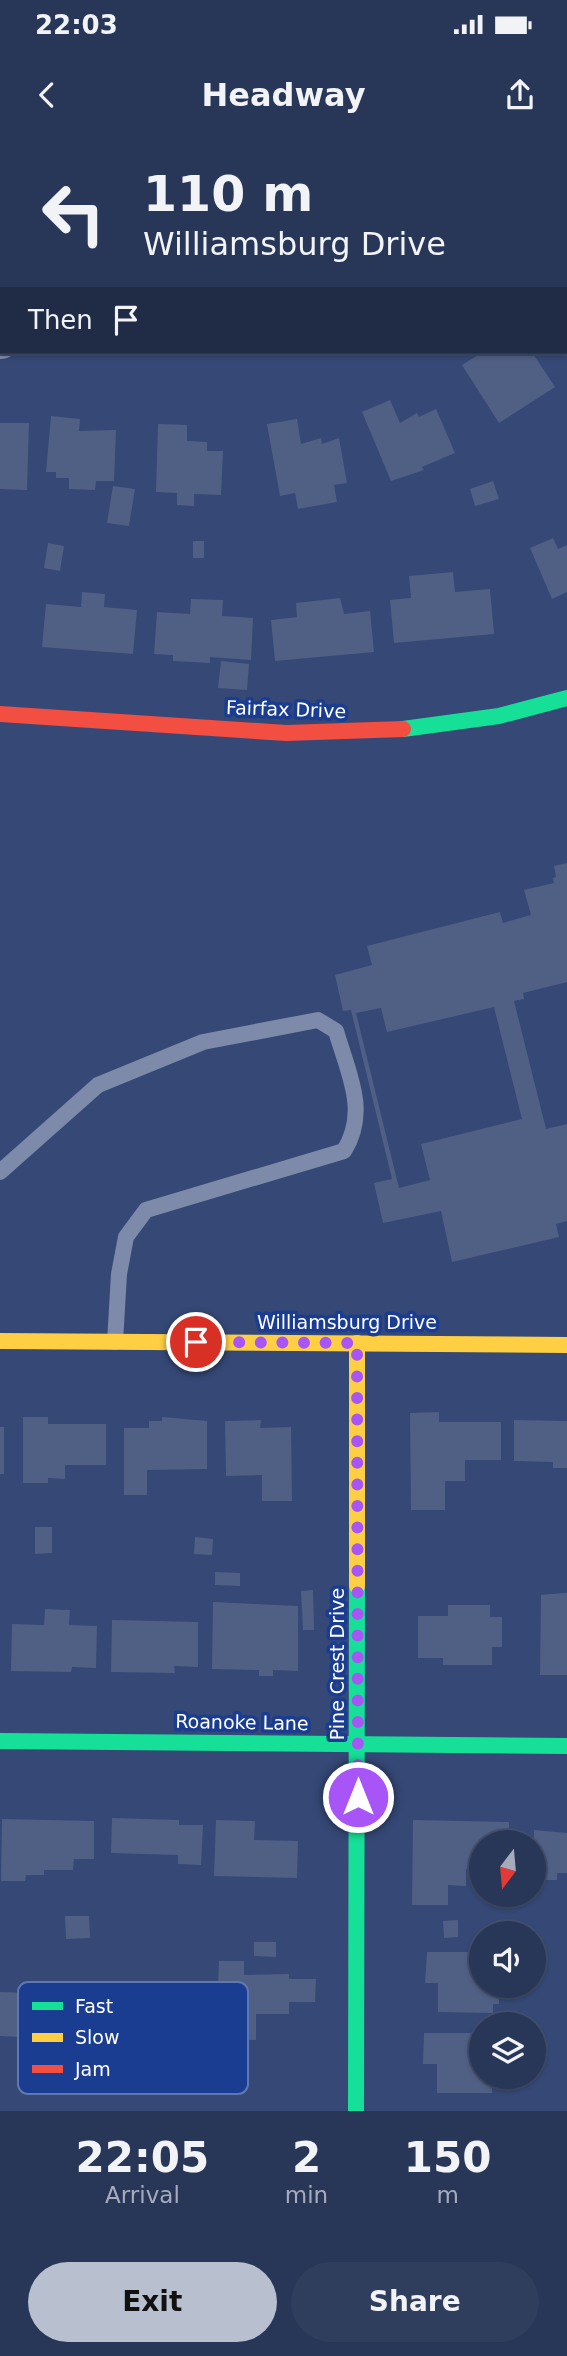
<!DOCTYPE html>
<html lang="en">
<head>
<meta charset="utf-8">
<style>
	body { margin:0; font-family:"DejaVu Sans",sans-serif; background:#303e5e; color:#f1f3f6; height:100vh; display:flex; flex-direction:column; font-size:26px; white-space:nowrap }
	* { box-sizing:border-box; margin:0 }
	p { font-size:23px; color:#a5abba }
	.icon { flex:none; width:38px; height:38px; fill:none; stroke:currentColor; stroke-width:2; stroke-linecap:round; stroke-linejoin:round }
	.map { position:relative; height:1971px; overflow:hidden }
	.drawer { display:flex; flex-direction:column; background:#283658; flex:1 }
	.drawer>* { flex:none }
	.guide { position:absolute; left:0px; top:0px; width:567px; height:214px; box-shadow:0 2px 5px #0004,0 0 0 2px #44506e; background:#283658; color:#f1f3f6; overflow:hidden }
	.needle { width:46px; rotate:196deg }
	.buttons { position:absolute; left:469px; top:1690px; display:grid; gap:14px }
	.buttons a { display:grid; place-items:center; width:77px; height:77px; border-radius:50%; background:#283658; box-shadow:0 2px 5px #0004,0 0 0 2px #44506e; font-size:35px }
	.pin { position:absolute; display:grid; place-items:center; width:60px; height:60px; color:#fff; margin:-30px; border:4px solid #fff; border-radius:50%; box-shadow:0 2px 7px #0007 }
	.me { position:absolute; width:77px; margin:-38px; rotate:0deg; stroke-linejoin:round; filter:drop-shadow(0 0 5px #0008) }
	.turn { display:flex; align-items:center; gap:24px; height:147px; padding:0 28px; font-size:32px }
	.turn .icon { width:91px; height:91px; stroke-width:2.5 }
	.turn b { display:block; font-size:49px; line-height:60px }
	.then { display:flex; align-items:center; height:66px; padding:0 28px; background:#0003; gap:14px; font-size:26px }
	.eta { display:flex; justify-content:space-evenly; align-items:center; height:119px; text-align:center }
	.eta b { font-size:42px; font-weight:700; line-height:49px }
	.action { display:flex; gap:14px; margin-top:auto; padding:14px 28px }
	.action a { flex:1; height:80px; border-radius:42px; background:#b8bfcf; color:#111; font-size:28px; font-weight:700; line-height:80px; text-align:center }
	.action a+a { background:#303e5e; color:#f1f3f6 }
	.status { display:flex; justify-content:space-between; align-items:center; height:49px; padding:0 35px; background:#283658; direction:ltr }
	.status svg { height:19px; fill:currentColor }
	header { display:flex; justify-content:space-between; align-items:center; height:91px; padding:0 28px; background:#283658; font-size:32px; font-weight:700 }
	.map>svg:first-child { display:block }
</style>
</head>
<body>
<div class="status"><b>22:03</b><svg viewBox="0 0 49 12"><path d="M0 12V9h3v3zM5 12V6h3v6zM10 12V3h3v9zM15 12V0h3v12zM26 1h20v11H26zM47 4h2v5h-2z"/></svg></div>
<header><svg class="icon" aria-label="back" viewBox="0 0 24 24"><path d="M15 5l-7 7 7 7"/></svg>Headway<svg class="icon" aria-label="share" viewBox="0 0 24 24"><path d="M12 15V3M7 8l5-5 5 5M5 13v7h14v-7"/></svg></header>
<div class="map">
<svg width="567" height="1971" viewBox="0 0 567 1971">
	<rect width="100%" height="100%" fill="#354876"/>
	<!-- building -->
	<g fill="#505f84" fill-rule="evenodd">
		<polygon points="483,212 492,215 497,212 532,212 555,247 499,283 462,225"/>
		<polygon points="390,260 400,283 417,273 419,277 436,269 455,313 422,327 424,330 391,341 362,272"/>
		<polygon points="51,276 80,279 79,291 116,290 114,341 96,341 95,350 69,349 69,338 56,338 56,332 46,332"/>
		<polygon points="297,279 301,304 321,298 322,304 339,298 347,343 334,345 337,362 298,369 295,353 280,356 267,284"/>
		<polygon points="0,283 29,283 27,350 0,349"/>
		<polygon points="158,284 187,285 187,301 207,302 207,311 223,311 221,355 194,354 194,366 177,365 177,353 156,352"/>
		<polygon points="493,341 499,359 475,366 470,349"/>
		<polygon points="113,346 135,349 129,386 107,383"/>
		<polygon points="553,398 558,409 567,405 567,452 552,459 530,408"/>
		<rect x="193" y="401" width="11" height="17"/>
		<polygon points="48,403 64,406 60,431 44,428"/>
		<polygon points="453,432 455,452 490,449 494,494 394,503 390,460 411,458 409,436"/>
		<polygon points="82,452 105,454 104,467 137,470 133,514 42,507 46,464 81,467"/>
		<polygon points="340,458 344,474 370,471 374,512 275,521 271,480 297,477 296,463"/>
		<polygon points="191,459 223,460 222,476 253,478 251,520 210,517 210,523 173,521 173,515 154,514 157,472 190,474"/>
		<polygon points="221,521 249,524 247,550 218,548"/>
		<path d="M567 723V842L523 853 524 859 514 861 546 989 567 984V1081L556 1084 559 1097 452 1122 441 1071 383 1083 374 1043 392 1039 351 870 343 871 335 835 372 825 367 806 500 772 503 783 531 775 524 750 554 743 553 738 556 737 554 726ZM494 867 522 979 421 1004 430 1040 399 1048 356 873 381 868 387 892Z"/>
		<polygon points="439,1272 439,1282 501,1282 501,1320 465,1320 465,1341 445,1341 445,1370 411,1370 410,1273"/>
		<polygon points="23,1277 48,1277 48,1284 106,1284 106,1325 65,1325 65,1339 48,1338 48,1343 23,1343"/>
		<polygon points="162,1277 207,1281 207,1329 147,1330 147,1355 124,1355 124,1288 149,1288 149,1281 162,1281"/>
		<polygon points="261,1280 260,1288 291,1287 292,1361 262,1361 262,1335 226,1336 225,1281"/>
		<polygon points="514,1280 567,1281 567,1328 553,1328 553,1322 514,1321"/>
		<rect x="0" y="1287" width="4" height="47"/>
		<polygon points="35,1387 52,1387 52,1413 35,1414"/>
		<polygon points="195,1397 213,1399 212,1415 194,1414"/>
		<polygon points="215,1432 240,1433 240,1446 215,1445"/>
		<polygon points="313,1450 314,1490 303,1490 301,1451"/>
		<polygon points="563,1453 567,1453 567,1535 540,1535 541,1455"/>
		<polygon points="213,1462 298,1466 298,1531 273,1530 273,1536 259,1536 259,1530 212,1529"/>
		<polygon points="448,1465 490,1465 490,1477 502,1477 502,1507 492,1507 492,1525 443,1525 443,1518 418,1518 418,1476 448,1476"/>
		<polygon points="45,1469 70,1470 69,1485 97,1486 96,1528 72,1527 71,1532 11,1531 12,1484 44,1485"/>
		<polygon points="112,1480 198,1482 198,1527 174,1526 175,1533 111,1532"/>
		<polygon points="112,1678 179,1680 179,1685 203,1685 201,1725 178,1724 178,1715 111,1713"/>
		<polygon points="2,1679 94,1681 94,1719 74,1719 73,1730 44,1730 44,1735 26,1735 25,1741 1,1741"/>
		<polygon points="216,1680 255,1681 254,1700 298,1701 297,1738 214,1736"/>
		<polygon points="413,1680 509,1682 509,1703 481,1703 481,1729 466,1729 466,1746 448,1745 448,1765 412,1765"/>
		<polygon points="534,1690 567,1693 567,1733 557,1733 557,1740 534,1740"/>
		<polygon points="65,1776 89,1776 90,1798 66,1799"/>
		<polygon points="458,1780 458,1797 444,1798 443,1781"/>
		<polygon points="254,1802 276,1802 276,1817 254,1816"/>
		<polygon points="427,1812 481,1812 481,1846 499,1846 499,1864 493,1864 493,1873 438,1872 438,1843 425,1843"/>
		<polygon points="219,1821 244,1821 244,1835 289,1834 289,1839 316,1839 315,1862 289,1862 289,1874 256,1874 256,1900 216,1899"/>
		<polygon points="0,1852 93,1855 91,1900 0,1896"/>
		<polygon points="424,1893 481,1893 481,1937 497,1937 497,1946 492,1945 492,1953 437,1953 437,1924 423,1924"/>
	</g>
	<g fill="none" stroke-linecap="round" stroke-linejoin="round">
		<!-- lane -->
		<path stroke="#7d8aa9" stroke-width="16" d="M0 1032 98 945 203 902 318 880 336 891C348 933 369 971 344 1011L146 1070 126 1097 119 1134 115 1202"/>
		<!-- street -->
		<g stroke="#7d8aa9" stroke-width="30">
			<polyline points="565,13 567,10"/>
			<polyline points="0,204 2,204"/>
		</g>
		<!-- fast -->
		<g stroke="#16e098" stroke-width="16">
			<polyline points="403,589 499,576 567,558"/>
			<polyline points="0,1601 567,1606"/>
			<polyline points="356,1971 357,1446"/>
		</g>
		<!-- slow -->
		<g stroke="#ffcf43" stroke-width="16">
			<polyline points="0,1201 567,1205"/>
			<polyline points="357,1446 357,1203"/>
		</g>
		<!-- jam -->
		<polyline stroke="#f24e42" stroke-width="16" points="0,574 286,593 403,589"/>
	</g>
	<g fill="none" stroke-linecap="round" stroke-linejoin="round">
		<!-- route -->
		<polyline stroke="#a855f7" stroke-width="12" stroke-dasharray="0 21.6" points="196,1202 357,1203 358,1657"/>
	</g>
	<g text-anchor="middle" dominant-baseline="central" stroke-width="7" stroke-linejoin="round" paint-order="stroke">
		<!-- street labels -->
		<g font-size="19" fill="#fff" stroke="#1a3d91">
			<text transform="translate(286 569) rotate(2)">Fairfax Drive</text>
			<text x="347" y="1182">Williamsburg Drive</text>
			<text transform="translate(337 1524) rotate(-90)">Pine Crest Drive</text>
			<text transform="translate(242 1582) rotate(1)">Roanoke Lane</text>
		</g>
	</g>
	<!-- legend -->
	<rect x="18" y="1842" width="230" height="112" rx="10" fill="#1a3d91" stroke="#5f77b2" stroke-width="2"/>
	<rect x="32" y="1862" width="31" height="8" fill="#16e098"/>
	<rect x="32" y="1893" width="31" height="9" fill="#ffcf43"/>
	<rect x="32" y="1925" width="31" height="8" fill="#f24e42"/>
	<g font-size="19" fill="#fff">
		<text x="75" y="1873">Fast</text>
		<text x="75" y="1904">Slow</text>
		<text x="75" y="1936">Jam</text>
	</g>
</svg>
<div class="buttons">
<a><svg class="needle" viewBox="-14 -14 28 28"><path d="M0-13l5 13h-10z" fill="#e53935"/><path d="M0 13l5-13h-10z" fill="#a5abba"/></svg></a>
<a><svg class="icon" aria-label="sound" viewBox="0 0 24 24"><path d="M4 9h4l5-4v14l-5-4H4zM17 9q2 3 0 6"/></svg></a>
<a><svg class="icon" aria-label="layers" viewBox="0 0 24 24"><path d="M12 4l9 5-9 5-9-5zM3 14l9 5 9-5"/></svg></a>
</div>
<div class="pin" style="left:196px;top:1202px;background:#d93025"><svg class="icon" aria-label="arrive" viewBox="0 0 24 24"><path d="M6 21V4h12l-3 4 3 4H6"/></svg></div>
<svg class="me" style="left:358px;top:1657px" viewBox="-20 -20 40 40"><circle r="17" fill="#a855f7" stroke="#fff" stroke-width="3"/><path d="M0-11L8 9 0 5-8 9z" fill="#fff"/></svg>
<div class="guide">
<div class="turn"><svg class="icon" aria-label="left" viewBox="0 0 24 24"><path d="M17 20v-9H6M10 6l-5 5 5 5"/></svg><div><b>110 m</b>Williamsburg Drive</div></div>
<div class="then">Then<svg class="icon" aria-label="arrive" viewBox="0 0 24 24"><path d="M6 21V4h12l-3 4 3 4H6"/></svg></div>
</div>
</div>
<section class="drawer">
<div class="eta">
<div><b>22:05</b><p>Arrival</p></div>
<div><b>2</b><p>min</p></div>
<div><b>150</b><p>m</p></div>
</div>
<div class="action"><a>Exit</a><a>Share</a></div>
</section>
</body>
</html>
